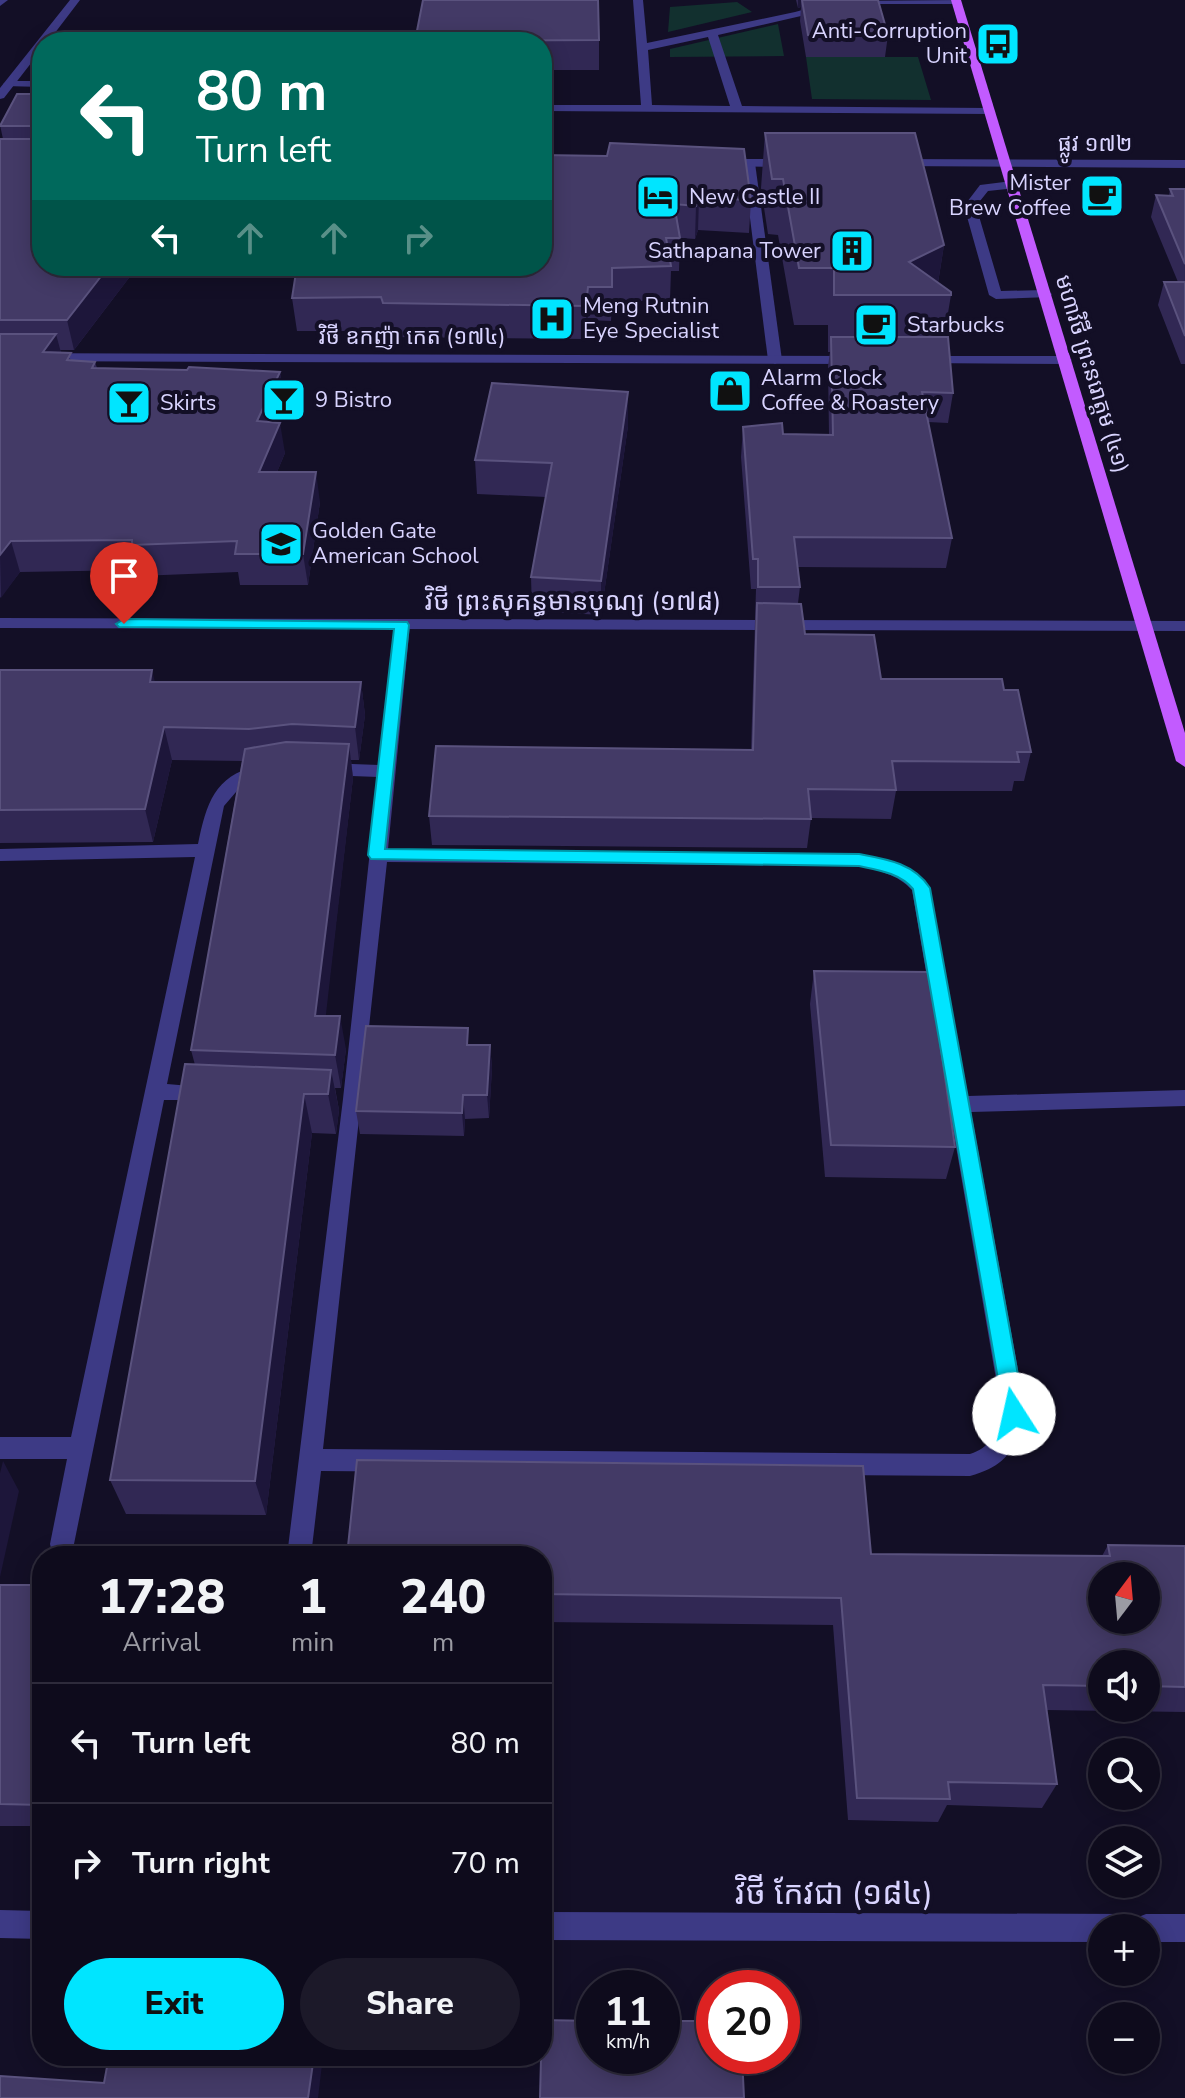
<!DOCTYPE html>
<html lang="en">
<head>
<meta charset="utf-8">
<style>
	body { margin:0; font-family:"Nunito Sans","Noto Sans Khmer",sans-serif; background:#1c1929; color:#f1f3f6; height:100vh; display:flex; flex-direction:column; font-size:30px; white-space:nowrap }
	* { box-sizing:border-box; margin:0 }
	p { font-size:26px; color:#9b9ba3 }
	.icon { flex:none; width:44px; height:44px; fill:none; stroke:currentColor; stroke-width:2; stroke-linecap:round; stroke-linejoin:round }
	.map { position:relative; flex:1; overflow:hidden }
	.panel { position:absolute; left:32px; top:1546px; width:520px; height:520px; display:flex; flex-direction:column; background:#0e0b1c; border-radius:32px; box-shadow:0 4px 20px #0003,0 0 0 2px #2e2b3b }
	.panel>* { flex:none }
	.guide { position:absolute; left:32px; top:32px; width:520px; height:244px; border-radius:32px; box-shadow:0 4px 20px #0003,0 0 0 2px #2e2b3b; background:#00695c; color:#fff; overflow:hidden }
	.needle { width:52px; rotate:16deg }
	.controls { position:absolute; left:1088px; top:1562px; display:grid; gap:16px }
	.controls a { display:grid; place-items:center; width:72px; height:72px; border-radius:50%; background:#0e0b1c; box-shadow:0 4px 20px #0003,0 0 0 2px #2e2b3b; font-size:40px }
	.speed { position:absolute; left:576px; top:1970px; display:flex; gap:16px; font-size:40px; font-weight:700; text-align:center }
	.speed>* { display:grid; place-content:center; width:104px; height:104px; border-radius:50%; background:#0e0b1c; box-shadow:0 4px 20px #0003,0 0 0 2px #2e2b3b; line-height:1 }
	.speed small { font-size:20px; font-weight:400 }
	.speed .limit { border:12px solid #d22; background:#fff; color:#111 }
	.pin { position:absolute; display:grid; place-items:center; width:68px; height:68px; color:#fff; margin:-82px -34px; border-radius:50% 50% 50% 0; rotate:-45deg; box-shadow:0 0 8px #0007 }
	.pin .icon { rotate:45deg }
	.me { position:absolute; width:88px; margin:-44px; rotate:350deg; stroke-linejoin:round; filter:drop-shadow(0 0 6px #0008) }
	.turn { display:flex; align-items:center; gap:28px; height:168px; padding:0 32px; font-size:36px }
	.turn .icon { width:104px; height:104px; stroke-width:2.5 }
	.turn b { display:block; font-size:56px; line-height:68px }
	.lanes { display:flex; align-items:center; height:76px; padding:0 32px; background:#0003; justify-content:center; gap:40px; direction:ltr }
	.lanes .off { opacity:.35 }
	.eta { display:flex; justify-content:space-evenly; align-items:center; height:136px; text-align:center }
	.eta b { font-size:48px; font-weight:800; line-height:56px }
	.primary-button { display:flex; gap:16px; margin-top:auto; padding:16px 32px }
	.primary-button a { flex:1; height:92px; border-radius:48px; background:#00e5ff; color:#111; font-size:32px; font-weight:800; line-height:92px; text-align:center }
	.primary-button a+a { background:#1c1929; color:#f1f3f6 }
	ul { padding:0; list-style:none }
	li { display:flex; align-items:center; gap:24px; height:120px; padding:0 32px; border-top:2px solid #2e2b3b }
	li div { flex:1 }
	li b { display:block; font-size:30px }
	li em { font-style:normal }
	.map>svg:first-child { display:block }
</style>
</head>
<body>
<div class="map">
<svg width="1185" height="2098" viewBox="0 0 1185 2098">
	<rect width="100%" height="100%" fill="#130f26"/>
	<!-- green -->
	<g fill="#12302f">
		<polygon points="737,2 752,12 668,32 670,7"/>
		<polygon points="778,24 784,56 670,57 670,49"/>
		<polygon points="806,57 918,57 931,100 812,99"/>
	</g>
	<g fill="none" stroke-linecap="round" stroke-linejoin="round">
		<!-- service -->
		<g fill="#3d3a85" fill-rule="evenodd">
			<polygon points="0,0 8,0 0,6"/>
			<path d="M633 0H643L647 43 795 12 806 9 810 0H820L814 13 718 35 742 106 989 108 995 111 989 114 542 111V105H641ZM708 37 730 106 652 105 648 50Z"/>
			<polygon points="961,0 956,4 852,4 847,1"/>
			<polygon points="9,81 42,81 42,87 5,86 3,84"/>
			<polygon points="749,159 755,163 782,360 775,364 768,360 743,163"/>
			<polygon points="1012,181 1016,182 1016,188 988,191 976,206 1001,291 1045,290 1052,294 1050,297 996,299 989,295 964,206 980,185"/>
			<path d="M402 620 410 625 388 849 859 854C886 859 915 863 930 888L968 1096 1185 1090V1106L971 1112 1026 1414C1014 1450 1008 1465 970 1476L321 1471 311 1556H287L343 1099 378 777 325 775 316 769 325 763 379 765 394 625ZM387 862 859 866C880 871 897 874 912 890L1002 1414C996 1433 990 1448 970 1454L323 1449Z"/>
			<path d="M265 764 274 770 271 774 242 785 224 806 167 1084 214 1088 217 1094 214 1100H164L74 1544 77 1556H53L50 1544 67 1459H0V1437H71L195 857 0 861V849L198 844C207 800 216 773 265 764Z"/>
		</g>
		<!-- minor -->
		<g fill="#3d3a85" fill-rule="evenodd">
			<polygon points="721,159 789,159 795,163 789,167 717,166 715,163"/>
			<polygon points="897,159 1185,160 1185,168 893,166 891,163"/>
			<polygon points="0,353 857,356 864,360 857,364 0,361"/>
			<polygon points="925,356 1065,356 1072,360 1065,364 920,363 918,360"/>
		</g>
		<!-- tertiary -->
		<g fill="#3d3a85" fill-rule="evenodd">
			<polygon points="70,0 80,0 48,42 42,42 42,49 4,98 0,99 0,88"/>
			<polygon points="0,618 1185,621 1185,631 0,628"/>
			<polygon points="0,1910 42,1911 42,1939 0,1938"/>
			<polygon points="542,1912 1127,1914 1136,1918 1146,1914 1185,1914 1185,1942 1146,1942 1146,1928 1102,1928 1102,1942 542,1940"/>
		</g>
		<!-- primary -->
		<polygon fill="#c25bff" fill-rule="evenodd" points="951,0 961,0 1185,733 1185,767 1176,761"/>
	</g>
	<!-- wall -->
	<g fill="#312854" fill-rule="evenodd">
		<polygon points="423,0 599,40 599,70 542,70 542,42 415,42"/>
		<polygon points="796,0 878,0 888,35 885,57 806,57 800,21 801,7 798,8"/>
		<polygon points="42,94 42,266 138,266 74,350 60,350 61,352 73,361 95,362 97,368 280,372 284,402 275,423 285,453 277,472 320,502 308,585 240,585 238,572 139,576 138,570 20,572 0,598 0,139 3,139 0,125"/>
		<polygon points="765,133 944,245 938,283 951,295 944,337 953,393 948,423 928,422 952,538 946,568 798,567 800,587 798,603 805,634 881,679 1004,690 1031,752 1024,781 1014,781 1012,791 896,791 891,819 811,818 807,848 432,845 429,816 751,750 756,589 751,589 741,457 743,427 783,434 829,435 828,366 830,352 828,352 828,325 794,325 778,235 768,234 761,188"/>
		<polygon points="542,155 751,200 749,233 698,230 695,239 680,238 679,271 671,271 670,300 612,302 611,321 588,320 586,339 386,337 384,331 297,331 292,298"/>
		<polygon points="1170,189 1185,189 1185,364 1181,364 1158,305 1164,282 1178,282 1151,217 1156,195 1169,196"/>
		<polygon points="628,392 628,426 601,615 532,611 531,577 546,497 477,494 475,460"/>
		<polygon points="0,670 155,682 361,682 365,715 359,760 351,760 353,778 325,1016 346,1049 341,1088 335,1088 339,1110 336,1134 312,1133 266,1515 126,1514 110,1480 195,1065 191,1050 242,761 172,760 153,842 0,843"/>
		<polygon points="814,971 955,1147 946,1179 825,1177 810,1004"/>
		<polygon points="469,1045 490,1045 492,1068 489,1118 465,1119 464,1136 360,1134 356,1111"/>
		<path d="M1108 1545 1185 1546V1712L1046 1710 1057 1784 1042 1808 947 1805 938 1822 848 1820 833 1625 542 1622V1556L871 1554 1102 1556ZM1102 1664H1146V1708H1102Z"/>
		<rect x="0" y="1585" width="42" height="241"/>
	</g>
	<!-- shaded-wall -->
	<g fill="#1d163a">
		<polygon points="798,0 801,0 801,7 798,8"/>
		<polygon points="699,198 698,230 695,239 696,206"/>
		<polygon points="944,245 936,295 909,262"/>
		<polygon points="109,266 138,266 74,350 67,320"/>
		<polygon points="588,287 588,320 586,339 586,306"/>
		<polygon points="56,334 64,364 43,352"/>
		<polygon points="280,372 284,402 262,452 257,421"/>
		<polygon points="628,392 628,426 601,615 601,581"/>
		<polygon points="280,423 285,453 264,503 259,472"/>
		<polygon points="316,472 320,502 308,585 303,554"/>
		<polygon points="11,541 20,572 1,598 0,555"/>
		<polygon points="152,670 160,703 150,682"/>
		<polygon points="361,682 365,715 359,760 355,727"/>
		<polygon points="164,727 172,760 153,842 145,809"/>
		<polygon points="349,744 353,778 322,1049 315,1016"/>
		<polygon points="340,1016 346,1049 341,1088 335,1055"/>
		<polygon points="490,1045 492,1068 489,1118 487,1095"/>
		<polygon points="331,1070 339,1110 336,1134 328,1094"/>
		<polygon points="304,1094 312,1133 266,1515 255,1481"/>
		<polygon points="463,1095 465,1119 464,1136 462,1113"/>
		<polygon points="3,1461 19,1491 0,1577 0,1473"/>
		<polygon points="314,2056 323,2056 318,2098 308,2098"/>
	</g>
	<!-- building -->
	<g fill="#433a66" stroke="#5a527e" stroke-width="2" fill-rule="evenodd">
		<polygon points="423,0 598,0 599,40 415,41"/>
		<polygon points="802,0 878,0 888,35 808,35"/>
		<polygon points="71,41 145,42 70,42"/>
		<polygon points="17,94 42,94 42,266 109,266 67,320 0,320 0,139 37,139 38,129 35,126 0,126"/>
		<polygon points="765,133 915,133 944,245 909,262 951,292 951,295 834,295 834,268 799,268 783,179 772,179"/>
		<polygon points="610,143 744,149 751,200 699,198 696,206 674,204 680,238 666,238 671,266 612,268 612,287 588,287 586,306 383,303 381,297 292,298 297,266 542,266 542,155 607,156"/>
		<polygon points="1170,189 1185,189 1185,264 1156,195 1173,196"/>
		<polygon points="1164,282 1185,282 1185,336"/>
		<polygon points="0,334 56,334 43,352 71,353 67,360 95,362 92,368 187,370 189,367 280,372 257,421 280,423 259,472 316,472 303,554 235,554 237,541 132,545 132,540 11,541 0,555"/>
		<polygon points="831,337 948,337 953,393 922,392 952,538 794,537 800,587 758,587 758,559 753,559 743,427 782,423 783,434 833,435"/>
		<polygon points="492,383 628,392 601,581 531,577 552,463 475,460"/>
		<polygon points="757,603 801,604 805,634 874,635 881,679 1002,679 1004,690 1018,690 1031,752 1017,752 1019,762 892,761 896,790 808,789 811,819 429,816 436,746 753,750"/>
		<polygon points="0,670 152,670 150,682 361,682 355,727 292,724 249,729 164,727 145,809 0,810"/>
		<polygon points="286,742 349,744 315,1016 340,1016 335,1055 191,1050 245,749"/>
		<polygon points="814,971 930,972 955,1147 831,1145"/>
		<polygon points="366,1026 468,1028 467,1045 490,1045 487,1095 463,1095 462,1113 356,1111"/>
		<polygon points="185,1064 331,1070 328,1094 304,1094 255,1481 110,1480"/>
		<path d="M357 1460 863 1466 871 1554 1110 1556 1108 1545 1185 1546V1687L1146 1686V1664H1102V1686L1043 1685 1057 1784 948 1782 950 1799 857 1798 841 1598 542 1594V1556H347ZM1102 1576H1146V1620H1102Z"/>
		<polygon points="0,1585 42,1585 42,1805 0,1804"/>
		<polygon points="542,2020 594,2021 594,2056 662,2056 662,2021 714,2021 714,2056 742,2056 744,2098 540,2098"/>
		<polygon points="109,2056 314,2056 308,2098 0,2098 0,2076 104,2083"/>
	</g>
	<!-- route -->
	<path fill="#00e5ff" stroke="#0095a6" stroke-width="2" d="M124 619 407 622 409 625 385 849 859 854C886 859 914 863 930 888L1025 1414 1022 1421 1014 1424 1007 1421 1004 1414 913 889C900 873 878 870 859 866L371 859 368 855 394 629 119 627 116 624Z"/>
	<!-- icons -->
	<defs>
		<g id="bus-square" transform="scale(2.3)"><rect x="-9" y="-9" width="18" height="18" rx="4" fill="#00e5ff" stroke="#130f26"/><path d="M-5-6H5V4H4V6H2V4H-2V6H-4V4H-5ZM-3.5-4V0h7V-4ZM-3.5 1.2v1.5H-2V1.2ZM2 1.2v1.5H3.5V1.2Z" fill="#111"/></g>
		<g id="cafe-square" transform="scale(2.3)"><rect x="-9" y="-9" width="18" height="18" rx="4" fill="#00e5ff" stroke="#130f26"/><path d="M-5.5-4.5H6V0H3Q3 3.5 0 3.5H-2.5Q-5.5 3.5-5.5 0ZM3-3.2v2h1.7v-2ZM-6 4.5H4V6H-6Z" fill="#111"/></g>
		<g id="hotel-square" transform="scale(2.3)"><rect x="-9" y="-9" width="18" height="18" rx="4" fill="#00e5ff" stroke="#130f26"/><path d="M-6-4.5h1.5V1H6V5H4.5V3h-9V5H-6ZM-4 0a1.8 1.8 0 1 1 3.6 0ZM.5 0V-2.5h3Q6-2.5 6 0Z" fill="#111"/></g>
		<g id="building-square" transform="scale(2.3)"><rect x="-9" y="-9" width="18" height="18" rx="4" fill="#00e5ff" stroke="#130f26"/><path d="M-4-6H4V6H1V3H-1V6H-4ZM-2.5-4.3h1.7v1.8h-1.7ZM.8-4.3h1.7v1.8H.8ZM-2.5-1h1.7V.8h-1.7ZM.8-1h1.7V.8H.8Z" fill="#111"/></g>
		<g id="hospital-square" transform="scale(2.3)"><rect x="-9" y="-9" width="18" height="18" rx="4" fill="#00e5ff" stroke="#130f26"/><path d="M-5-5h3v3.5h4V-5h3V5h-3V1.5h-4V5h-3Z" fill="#111"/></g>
		<g id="shop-square" transform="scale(2.3)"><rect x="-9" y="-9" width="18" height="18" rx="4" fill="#00e5ff" stroke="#130f26"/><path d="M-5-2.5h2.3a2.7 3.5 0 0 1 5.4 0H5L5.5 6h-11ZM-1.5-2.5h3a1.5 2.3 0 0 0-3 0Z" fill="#111"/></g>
		<g id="bar-square" transform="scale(2.3)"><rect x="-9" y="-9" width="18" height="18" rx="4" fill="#00e5ff" stroke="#130f26"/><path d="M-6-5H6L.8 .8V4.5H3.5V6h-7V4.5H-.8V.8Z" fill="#111"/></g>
		<g id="school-square" transform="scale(2.3)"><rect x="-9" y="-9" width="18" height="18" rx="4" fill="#00e5ff" stroke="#130f26"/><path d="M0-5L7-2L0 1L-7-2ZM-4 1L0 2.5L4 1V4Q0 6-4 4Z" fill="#111"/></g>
	</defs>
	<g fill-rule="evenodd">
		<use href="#bus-square" x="998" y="44"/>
		<use href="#cafe-square" x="1102" y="196"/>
		<use href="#hotel-square" x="658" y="197"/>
		<use href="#building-square" x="852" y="251"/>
		<use href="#hospital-square" x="552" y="319"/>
		<use href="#cafe-square" x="876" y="325"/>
		<use href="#shop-square" x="730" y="391"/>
		<use href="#bar-square" x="284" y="400"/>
		<use href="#bar-square" x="129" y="403"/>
		<use href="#school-square" x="281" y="544"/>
	</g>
	<g text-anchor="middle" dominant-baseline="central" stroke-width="8" stroke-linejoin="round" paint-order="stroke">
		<!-- far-poi labels -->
		<g font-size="22" fill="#d9d4ff" stroke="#130f26" text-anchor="start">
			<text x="967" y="31" text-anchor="end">Anti-Corruption<tspan x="967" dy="25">Unit</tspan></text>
			<text x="1071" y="183" text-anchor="end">Mister<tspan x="1071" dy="25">Brew Coffee</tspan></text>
			<text x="689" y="197">New Castle II</text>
			<text x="821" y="251" text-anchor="end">Sathapana Tower</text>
			<text x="583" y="306">Meng Rutnin<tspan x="583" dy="25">Eye Specialist</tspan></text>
			<text x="907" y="325">Starbucks</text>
			<text x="761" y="378">Alarm Clock<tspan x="761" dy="25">Coffee &amp; Roastery</tspan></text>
			<text x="315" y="400">9 Bistro</text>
			<text x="160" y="403">Skirts</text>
			<text x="312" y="531">Golden Gate<tspan x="312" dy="25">American School</tspan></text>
		</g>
		<!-- far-street labels -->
		<g font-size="22" fill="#d9d4ff" stroke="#130f26">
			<text x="1095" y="144">ផ្លូវ ១៧២</text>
			<text x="412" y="337">វិថី ឧកញ៉ា កេត (១៧៤)</text>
			<text transform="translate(1092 374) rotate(73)">មហាវិថី ព្រះនរោត្តម (៤១)</text>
		</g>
		<!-- street labels -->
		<g font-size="26" fill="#d9d4ff" stroke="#130f26">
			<text x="573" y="601">វិថី ព្រះសុគន្ធមានបុណ្យ (១៧៨)</text>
		</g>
		<!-- near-street labels -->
		<g font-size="32" fill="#d9d4ff" stroke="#130f26">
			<text x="834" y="1893">វិថី កែវជា (១៨៤)</text>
		</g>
	</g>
</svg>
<div class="controls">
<a><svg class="needle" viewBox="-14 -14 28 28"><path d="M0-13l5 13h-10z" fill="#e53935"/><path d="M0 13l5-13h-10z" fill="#9b9ba3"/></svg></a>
<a><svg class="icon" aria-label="sound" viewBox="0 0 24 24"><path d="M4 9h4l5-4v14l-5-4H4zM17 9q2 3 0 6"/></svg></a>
<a><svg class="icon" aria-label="search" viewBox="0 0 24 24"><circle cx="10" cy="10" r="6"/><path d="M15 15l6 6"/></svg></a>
<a><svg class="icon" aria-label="layers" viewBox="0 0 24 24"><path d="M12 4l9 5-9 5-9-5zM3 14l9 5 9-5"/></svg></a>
<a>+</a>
<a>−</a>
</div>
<div class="speed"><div>11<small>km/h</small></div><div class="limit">20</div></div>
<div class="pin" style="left:124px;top:624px;background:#d93025"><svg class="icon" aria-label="arrive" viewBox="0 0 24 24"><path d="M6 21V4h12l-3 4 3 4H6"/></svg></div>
<svg class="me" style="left:1014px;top:1414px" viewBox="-20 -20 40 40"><circle r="19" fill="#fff"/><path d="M0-13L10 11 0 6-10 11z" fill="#00e5ff"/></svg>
<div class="guide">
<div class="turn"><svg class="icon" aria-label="left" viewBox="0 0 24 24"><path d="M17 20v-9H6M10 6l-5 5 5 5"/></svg><div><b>80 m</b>Turn left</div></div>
<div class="lanes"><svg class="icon" aria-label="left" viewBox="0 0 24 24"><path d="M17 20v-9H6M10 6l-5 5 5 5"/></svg><svg class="icon off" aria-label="ahead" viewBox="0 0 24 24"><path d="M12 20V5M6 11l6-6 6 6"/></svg><svg class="icon off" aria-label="ahead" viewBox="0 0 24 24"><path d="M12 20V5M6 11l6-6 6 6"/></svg><svg class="icon off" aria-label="right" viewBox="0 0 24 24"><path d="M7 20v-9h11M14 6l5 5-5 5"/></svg></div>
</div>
<section class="panel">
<div class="eta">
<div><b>17:28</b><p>Arrival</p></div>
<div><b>1</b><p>min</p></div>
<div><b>240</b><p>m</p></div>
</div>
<ul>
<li><svg class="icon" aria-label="left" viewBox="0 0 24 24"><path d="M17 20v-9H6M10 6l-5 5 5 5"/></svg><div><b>Turn left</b></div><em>80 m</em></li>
<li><svg class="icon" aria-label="right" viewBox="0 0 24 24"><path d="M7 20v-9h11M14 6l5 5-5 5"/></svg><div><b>Turn right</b></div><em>70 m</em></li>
</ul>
<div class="primary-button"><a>Exit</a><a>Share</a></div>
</section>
</div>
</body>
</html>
